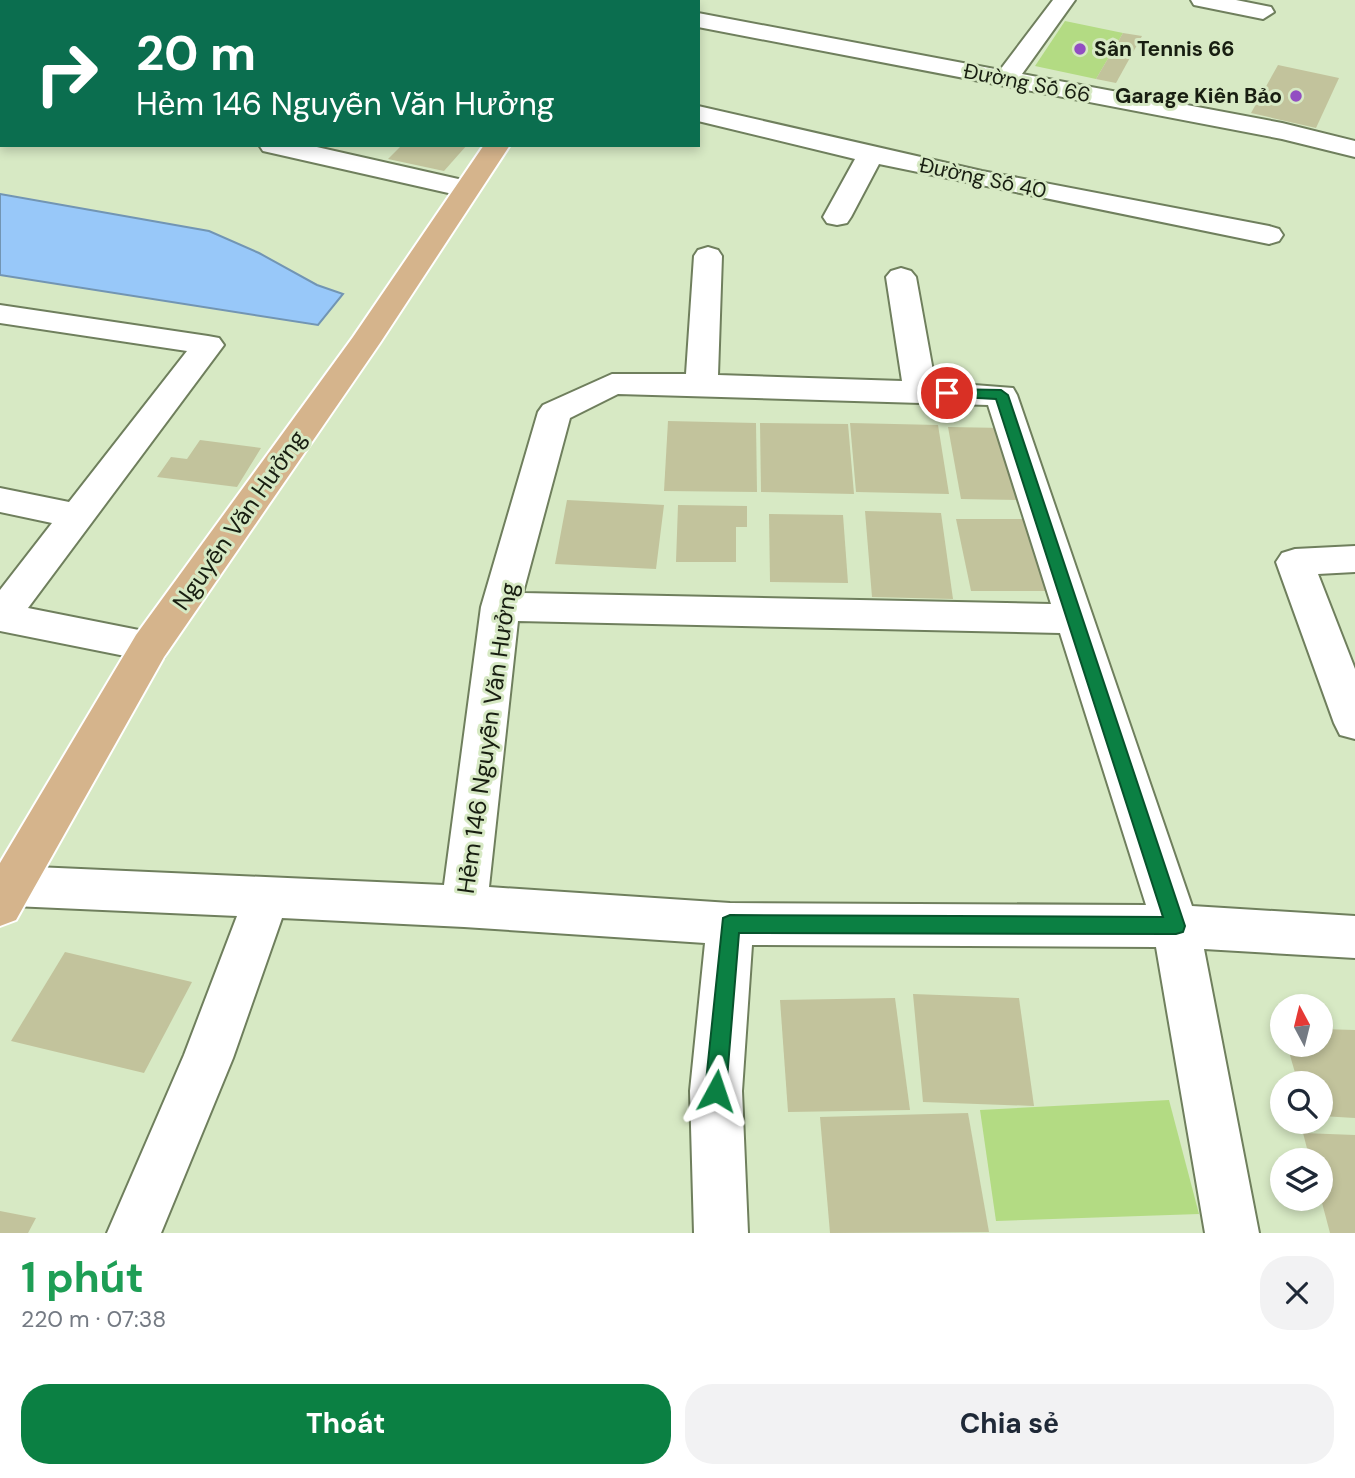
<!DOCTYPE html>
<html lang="vi">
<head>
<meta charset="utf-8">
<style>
	body { margin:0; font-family:"DM Sans",sans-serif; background:#f2f2f3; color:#1f2937; height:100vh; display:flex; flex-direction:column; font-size:26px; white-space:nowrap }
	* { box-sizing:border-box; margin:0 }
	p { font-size:23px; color:#747a83 }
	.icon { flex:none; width:38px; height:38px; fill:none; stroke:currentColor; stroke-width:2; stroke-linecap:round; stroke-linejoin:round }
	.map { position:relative; height:1233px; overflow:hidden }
	.drawer { display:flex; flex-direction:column; background:#fff; flex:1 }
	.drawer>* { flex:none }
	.banner { position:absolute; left:0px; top:0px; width:700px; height:147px; box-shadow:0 4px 10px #0003; background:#0b6e4f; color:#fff; overflow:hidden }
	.needle { width:46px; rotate:353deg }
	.tools { position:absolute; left:1270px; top:994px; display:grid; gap:14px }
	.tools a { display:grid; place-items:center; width:63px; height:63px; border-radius:50%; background:#fff; box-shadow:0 4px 10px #0003; font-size:35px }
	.pin { position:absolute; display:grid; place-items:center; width:60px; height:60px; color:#fff; margin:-30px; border:4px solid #fff; border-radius:50%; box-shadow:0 2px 7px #0007 }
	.me { position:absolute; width:77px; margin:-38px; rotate:5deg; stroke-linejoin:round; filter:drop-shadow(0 0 5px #0008) }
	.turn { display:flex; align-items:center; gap:24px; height:147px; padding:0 21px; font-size:32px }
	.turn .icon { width:91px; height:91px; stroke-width:2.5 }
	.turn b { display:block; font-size:49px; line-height:60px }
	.round { display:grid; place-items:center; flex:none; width:74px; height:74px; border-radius:28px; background:#f2f2f3 }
	.overview { display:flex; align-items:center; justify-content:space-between; height:119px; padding:0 21px }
	h1 { font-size:42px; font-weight:700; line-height:52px; color:#1e9e55 }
	.action { display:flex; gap:14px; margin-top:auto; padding:14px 21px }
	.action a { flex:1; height:80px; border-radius:28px; background:#0b8043; color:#fff; font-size:28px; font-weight:700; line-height:80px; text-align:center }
	.action a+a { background:#f2f2f3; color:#1f2937 }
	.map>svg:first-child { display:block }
</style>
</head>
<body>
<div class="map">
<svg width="1355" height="1233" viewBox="0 0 1355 1233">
	<rect width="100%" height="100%" fill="#d7e9c4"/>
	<!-- green -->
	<g fill="#b3db83">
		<polygon points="1065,21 1123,33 1096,79 1035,66"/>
		<polygon points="1169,1100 1199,1214 996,1221 980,1110"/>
	</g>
	<!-- water -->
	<g fill="#98c8f9" stroke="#7295b3" stroke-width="2">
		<polygon points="0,0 191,0 2,2 0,111"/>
		<polygon points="0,194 209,231 259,253 317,285 343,294 318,325 0,275"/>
	</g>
	<!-- building -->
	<g fill="#c2c39c">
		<polygon points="1123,33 1142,36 1116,83 1096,79"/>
		<polygon points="1278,65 1339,78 1316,128 1251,113"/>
		<polygon points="402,145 467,145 444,171 388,159"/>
		<polygon points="668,421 756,423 757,492 664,491"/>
		<polygon points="760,423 848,424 854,494 761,492"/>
		<polygon points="850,423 938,425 949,494 856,492"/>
		<polygon points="948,427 1004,428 1020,500 961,499"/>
		<polygon points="200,440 261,448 237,487 157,477 171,457 187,459"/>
		<polygon points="567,500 664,505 656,569 555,564"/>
		<polygon points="678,505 747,506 747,527 736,527 736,562 676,562"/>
		<polygon points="865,511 941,513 953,599 872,597"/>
		<polygon points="769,514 843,515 848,583 770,582"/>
		<polygon points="956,519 1028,519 1047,591 971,591"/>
		<polygon points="65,952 192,982 144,1073 11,1041"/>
		<polygon points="913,994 1019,998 1034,1106 923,1102"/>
		<polygon points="895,998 910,1110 788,1112 780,1000"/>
		<polygon points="1321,1029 1355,1030 1355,1118 1321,1116 1321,1083 1298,1083 1287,1045 1321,1045"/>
		<polygon points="968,1113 989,1232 830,1233 820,1117"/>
		<polygon points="1303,1133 1355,1135 1355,1233 1330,1233 1321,1199 1321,1160 1310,1160"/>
		<polygon points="0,1211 36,1218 28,1233 0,1233"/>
	</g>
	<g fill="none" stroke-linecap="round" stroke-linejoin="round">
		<!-- minor casing -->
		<g stroke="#6f7f5d" stroke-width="4">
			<g id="minor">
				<polygon points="587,0 617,0 618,2 588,2"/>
				<polygon points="1053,0 1075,0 1022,74 1282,123 1355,141 1355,157 1282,139 698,27 698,13 1000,70"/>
				<polygon points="1191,0 1236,0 1271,7 1274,12 1263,19 1194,5"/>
				<polygon points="698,106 982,171 1269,226 1279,229 1283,235 1279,241 1269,244 879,164 851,217 847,223 837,225 827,223 823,217 855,159 698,121"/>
				<polygon points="259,145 308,145 476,183 480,189 476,195 466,197 263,151"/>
				<path d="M708 247 718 250 722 256 718 375 902 381 886 277 891 271 901 268 911 271 916 277 935 382 1013 388 1017 395 1192 906 1355 916V958L1204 949 1259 1233H1205L1156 947 752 945 742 1091 748 1233H694L690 1091 705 943 464 927 282 918 233 1058 161 1233H107L184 1055 237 916 13 906 0 901V871L13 866 444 885 481 607 538 412 543 405 612 374H686L694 256 698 250ZM618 394 988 405 1051 604 523 593 570 418ZM518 621 1060 633 1146 905 730 903 489 887Z"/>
				<polygon points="0,305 208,336 219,338 224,345 28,608 164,635 170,646 164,657 150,661 0,631 0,590 52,523 0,512 0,488 69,502 187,351 0,323"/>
				<polygon points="1355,546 1355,572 1318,574 1355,669 1355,739 1340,735 1334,723 1276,562 1282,553 1295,549"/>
			</g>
		</g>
		<!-- major casing -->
		<g stroke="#fff" stroke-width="4">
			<g id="major">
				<polygon points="612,0 634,0 611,2"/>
				<polygon points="484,145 510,145 380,343 164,657 16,920 0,926 0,863 136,635 353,337"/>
			</g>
		</g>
		<!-- minor -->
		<use href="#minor" fill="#fff" fill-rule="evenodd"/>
		<!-- major -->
		<use href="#major" fill="#d5b48c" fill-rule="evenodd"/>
	</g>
	<!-- route -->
	<polygon fill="#0b8043" stroke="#07532c" stroke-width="2" points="947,389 1001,390 1008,395 1185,926 1183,932 1176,934 739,933 726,1091 723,1098 716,1101 708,1098 705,1091 723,918 730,915 1163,917 996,399 942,396 940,393"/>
	<!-- markers -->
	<g fill="#924ec2" stroke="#d7e9c4" stroke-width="2.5">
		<circle cx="1080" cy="49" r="7"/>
		<circle cx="1296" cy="96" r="7"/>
	</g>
	<g text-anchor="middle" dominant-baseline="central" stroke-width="6" stroke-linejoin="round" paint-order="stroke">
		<!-- far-poi labels -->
		<g font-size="21" font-weight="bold" fill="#181e11" stroke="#d7e9c4" text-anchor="start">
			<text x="1094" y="49">Sân Tennis 66</text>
			<text x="1282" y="96" text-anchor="end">Garage Kiên Bảo</text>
		</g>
		<!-- far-street labels -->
		<g font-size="21" fill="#181e11" stroke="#d7e9c4">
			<text transform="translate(1027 83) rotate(11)">Đường Số 66</text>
			<text transform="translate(983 178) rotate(12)">Đường Số 40</text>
		</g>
		<!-- street labels -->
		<g font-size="24" fill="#181e11" stroke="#d7e9c4">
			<text transform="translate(239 520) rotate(-55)">Nguyễn Văn Hưởng</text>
			<text transform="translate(487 738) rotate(-82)">Hẻm 146 Nguyễn Văn Hưởng</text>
		</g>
	</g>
</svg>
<div class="tools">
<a><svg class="needle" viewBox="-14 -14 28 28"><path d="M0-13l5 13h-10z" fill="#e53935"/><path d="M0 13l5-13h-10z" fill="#747a83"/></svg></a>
<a><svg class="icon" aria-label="search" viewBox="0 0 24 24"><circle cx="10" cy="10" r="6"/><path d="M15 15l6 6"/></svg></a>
<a><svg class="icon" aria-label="layers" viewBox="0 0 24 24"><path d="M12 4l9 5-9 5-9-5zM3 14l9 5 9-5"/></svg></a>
</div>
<div class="pin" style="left:947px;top:393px;background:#d93025"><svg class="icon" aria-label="arrive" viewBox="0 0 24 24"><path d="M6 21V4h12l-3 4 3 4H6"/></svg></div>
<svg class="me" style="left:716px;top:1091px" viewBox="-20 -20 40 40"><path d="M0-17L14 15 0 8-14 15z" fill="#0b8043" stroke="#fff" stroke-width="4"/></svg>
<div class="banner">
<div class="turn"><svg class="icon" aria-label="right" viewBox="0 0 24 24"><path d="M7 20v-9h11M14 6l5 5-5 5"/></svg><div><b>20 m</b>Hẻm 146 Nguyễn Văn Hưởng</div></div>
</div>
</div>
<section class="drawer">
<div class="overview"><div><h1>1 phút</h1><p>220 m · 07:38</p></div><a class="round"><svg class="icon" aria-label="close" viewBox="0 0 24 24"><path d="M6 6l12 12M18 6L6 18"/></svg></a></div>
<div class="action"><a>Thoát</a><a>Chia sẻ</a></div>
</section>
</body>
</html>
